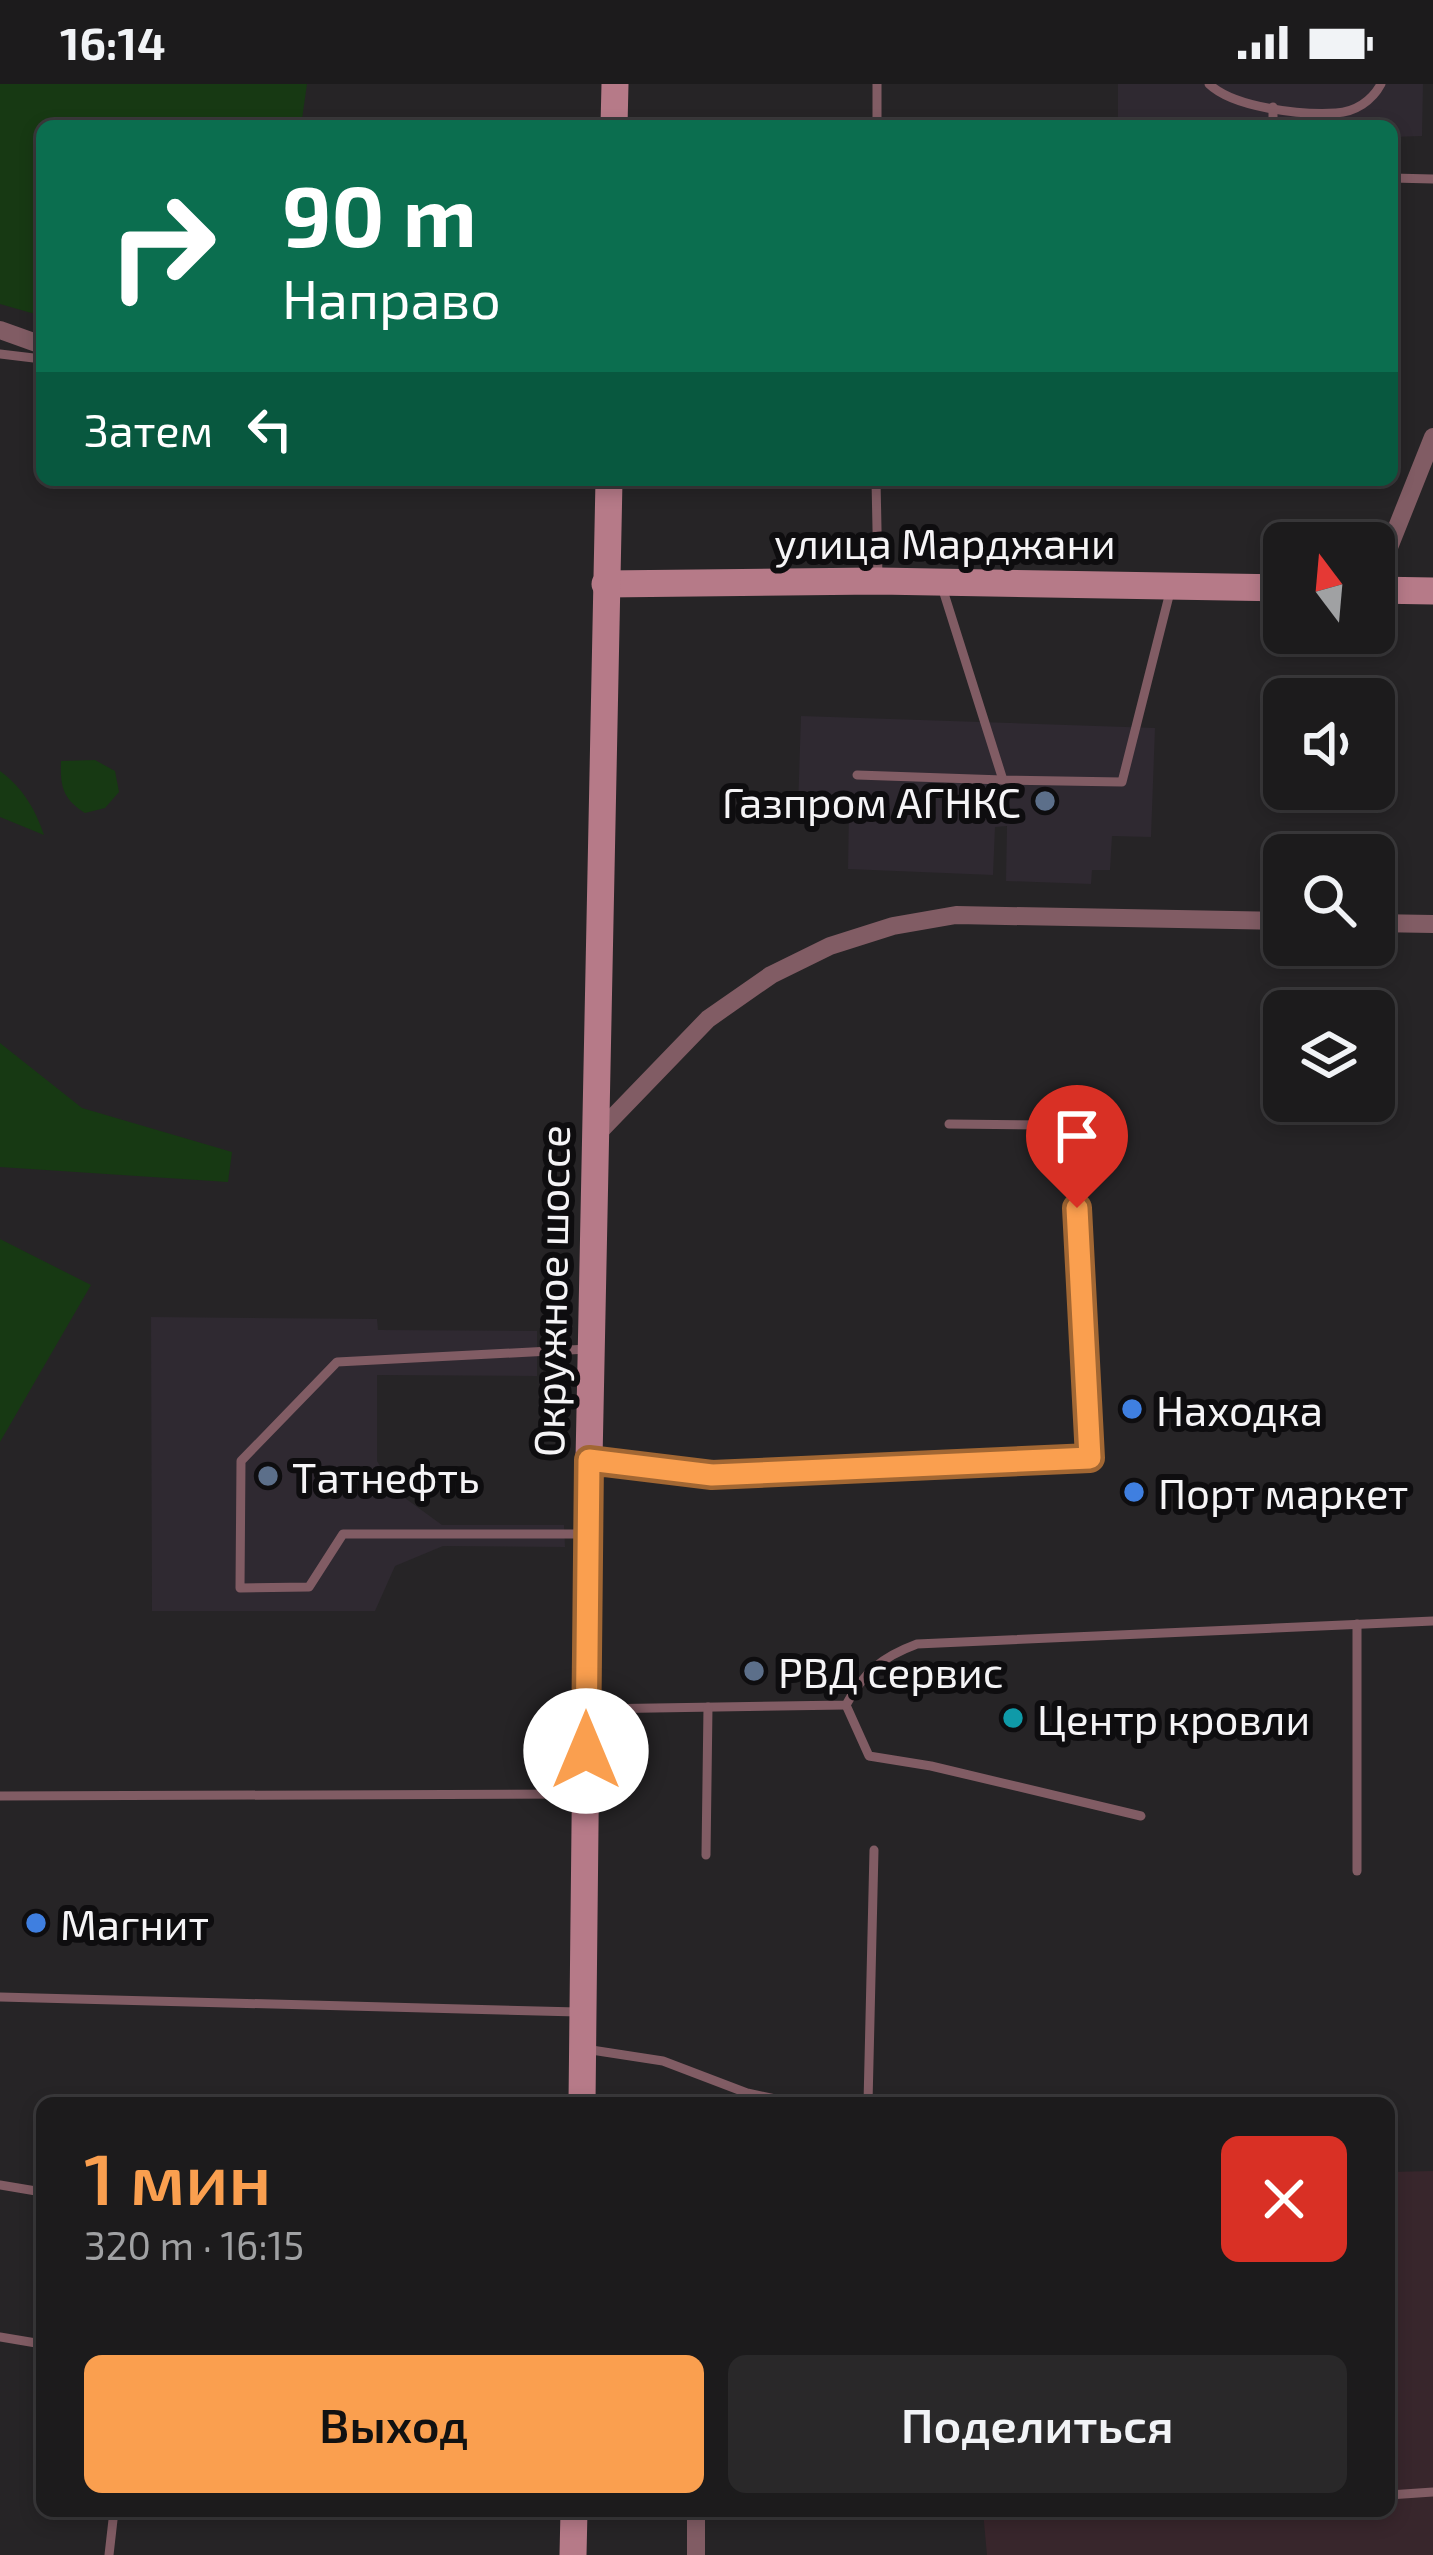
<!DOCTYPE html>
<html lang="ru">
<head>
<meta charset="utf-8">
<style>
	body { margin:0; font-family:"Exo 2",sans-serif; background:#292829; color:#f1f3f6; height:100vh; display:flex; flex-direction:column; font-size:45px; white-space:nowrap }
	* { box-sizing:border-box; margin:0 }
	p { font-size:39px; color:#a0a1a3 }
	.icon { flex:none; width:66px; height:66px; fill:none; stroke:currentColor; stroke-width:2; stroke-linecap:round; stroke-linejoin:round }
	.map { position:relative; flex:1; overflow:hidden }
	.panel { position:absolute; left:36px; top:2013px; width:1359px; height:420px; display:flex; flex-direction:column; background:#1c1b1c; border-radius:18px; box-shadow:0 6px 18px #0003,0 0 0 3px #3a393b }
	.panel>* { flex:none }
	.guide { position:absolute; left:36px; top:36px; width:1362px; height:366px; border-radius:18px; box-shadow:0 6px 18px #0003,0 0 0 3px #3a393b; background:#0b6e4f; color:#fff; overflow:hidden }
	.needle { width:78px; rotate:344deg }
	.fabs { position:absolute; left:1263px; top:438px; display:grid; gap:24px }
	.fabs a { display:grid; place-items:center; width:132px; height:132px; border-radius:18px; background:#1c1b1c; box-shadow:0 6px 18px #0003,0 0 0 3px #3a393b; font-size:60px }
	.pin { position:absolute; display:grid; place-items:center; width:102px; height:102px; color:#fff; margin:-123px -51px; border-radius:50% 50% 50% 0; rotate:-45deg; box-shadow:0 0 12px #0007 }
	.pin .icon { rotate:45deg }
	.me { position:absolute; width:132px; margin:-66px; rotate:0deg; stroke-linejoin:round; filter:drop-shadow(0 0 9px #0008) }
	.turn { display:flex; align-items:center; gap:42px; height:252px; padding:0 48px; font-size:54px }
	.turn .icon { width:156px; height:156px; stroke-width:2.5 }
	.turn b { display:block; font-size:84px; line-height:102px }
	.then { display:flex; align-items:center; height:114px; padding:0 48px; background:#0003; gap:24px; font-size:45px }
	.round { display:grid; place-items:center; flex:none; width:126px; height:126px; border-radius:18px; background:#292829 }
	.summary { display:flex; align-items:center; justify-content:space-between; height:204px; padding:0 48px }
	h1 { font-size:72px; font-weight:600; line-height:90px; color:#fa9f4f }
	.primary-button { display:flex; gap:24px; margin-top:auto; padding:24px 48px }
	.primary-button a { flex:1; height:138px; border-radius:18px; background:#fa9f4f; color:#111; font-size:48px; font-weight:600; line-height:138px; text-align:center }
	.primary-button a+a { background:#292829; color:#f1f3f6 }
	.status { display:flex; justify-content:space-between; align-items:center; height:84px; padding:0 60px; background:#1c1b1c; direction:ltr }
	.status svg { height:33px; fill:currentColor }
	.map>svg:first-child { display:block }
</style>
</head>
<body>
<div class="status"><b>16:14</b><svg viewBox="0 0 49 12"><path d="M0 12V9h3v3zM5 12V6h3v6zM10 12V3h3v9zM15 12V0h3v12zM26 1h20v11H26zM47 4h2v5h-2z"/></svg></div>
<div class="map">
<svg width="1433" height="2471" viewBox="0 0 1433 2471">
	<rect width="100%" height="100%" fill="#262426"/>
	<!-- built -->
	<g fill="#2f2931">
		<polygon points="1118,0 1423,0 1422,52 1392,53 1392,42 1118,42"/>
		<polygon points="801,632 1155,644 1151,753 1112,752 1110,786 1092,786 1091,800 1006,797 1007,742 995,743 993,791 848,785 849,726 798,724"/>
		<polygon points="151,1233 377,1235 378,1246 537,1247 537,1292 377,1291 377,1377 394,1406 442,1441 564,1441 565,1463 443,1462 395,1482 375,1527 152,1527"/>
	</g>
	<!-- industrial -->
	<polygon fill="#38262c" points="1433,2087 1433,2471 987,2471 983,2427 1389,2427 1389,2088"/>
	<!-- green -->
	<g fill="#173913">
		<polygon points="0,0 307,0 301,42 42,42 42,232 0,220"/>
		<path d="M95 676 115 687 119 708 105 724 85 729C63 715 60 703 61 677Z"/>
		<path d="M0 687C23 704 35 725 44 751L0 733Z"/>
		<polygon points="0,959 82,1024 232,1068 228,1098 0,1083"/>
		<polygon points="0,1155 91,1201 0,1358"/>
	</g>
	<g fill="none" stroke-linecap="round" stroke-linejoin="round">
		<!-- lane -->
		<g stroke="#815c64" stroke-width="9">
			<path d="M1209 0C1234 24 1301 31 1336 29 1355 28 1372 17 1381 0"/>
			<polyline points="877,42 877,0"/>
			<polyline points="1273,42 1273,23"/>
			<polyline points="1392,94 1433,95"/>
			<polyline points="0,270 42,275"/>
			<polyline points="876,396 878,493"/>
			<polyline points="942,503 1003,696 1122,698 1170,508"/>
			<polyline points="857,691 1003,696"/>
			<polyline points="594,1376 712,1391 1090,1374 1072,1068 1049,1041 949,1040"/>
			<polyline points="585,1450 343,1450 309,1503 240,1504 241,1377 337,1278 588,1265"/>
			<polyline points="1357,1540 1357,1787"/>
			<polyline points="846,1621 869,1672 931,1682 1141,1732"/>
			<path d="M592 1625 846 1621C864 1588 882 1573 917 1560L1433 1537"/>
			<polyline points="0,1712 581,1710"/>
			<polyline points="706,1771 708,1623"/>
			<polyline points="0,1913 578,1928"/>
			<polyline points="585,1965 663,1977 747,2009 794,2019"/>
			<polyline points="868,2019 874,1766"/>
			<polyline points="0,2101 42,2108"/>
			<polyline points="0,2253 42,2260"/>
			<polyline points="1389,2411 1433,2408"/>
			<polyline points="109,2471 114,2427"/>
		</g>
		<!-- street -->
		<g stroke="#815c64" stroke-width="18">
			<polyline points="0,246 42,261"/>
			<polyline points="1374,501 1433,353"/>
			<polyline points="1374,839 1433,840"/>
			<polyline points="595,1052 708,935 771,891 830,862 893,842 956,831 1284,837"/>
			<polyline points="696,2471 696,2427"/>
		</g>
		<!-- secondary -->
		<g stroke="#b67a88" stroke-width="27">
			<polyline points="614,42 615,0"/>
			<polyline points="605,500 878,497 1284,504"/>
			<polyline points="1374,506 1433,507"/>
			<polyline points="582,2019 589,1376 609,396"/>
			<polyline points="573,2471 574,2427"/>
		</g>
	</g>
	<g fill="none" stroke-linecap="round" stroke-linejoin="round">
		<!-- route casing -->
		<g stroke="#a26733" stroke-width="30">
			<polyline id="route" points="586,1667 589,1376 712,1391 1090,1374 1077,1124"/>
		</g>
		<!-- route -->
		<use href="#route" stroke="#fa9f4f" stroke-width="21"/>
	</g>
	<!-- markers -->
	<g fill="#5c6f8a" stroke="#0e0d0f" stroke-width="4.5">
		<circle cx="1045" cy="717" r="12"/>
		<circle cx="268" cy="1392" r="12"/>
		<circle cx="754" cy="1587" r="12"/>
	</g>
	<g fill="#3f7fe0" stroke="#0e0d0f" stroke-width="4.5">
		<circle cx="1132" cy="1325" r="12"/>
		<circle cx="1134" cy="1408" r="12"/>
		<circle cx="36" cy="1839" r="12"/>
	</g>
	<circle fill="#0f9aa8" stroke="#0e0d0f" stroke-width="4.5" cx="1013" cy="1634" r="12"/>
	<g text-anchor="middle" dominant-baseline="central" stroke-width="12" stroke-linejoin="round" paint-order="stroke">
		<!-- street labels -->
		<g font-size="42" fill="#f5f4f6" stroke="#0e0d0f">
			<text x="945" y="458">улица Марджани</text>
			<text transform="translate(550 1207) rotate(-89)">Окружное шоссе</text>
		</g>
		<!-- poi labels -->
		<g font-size="42" fill="#f5f4f6" stroke="#0e0d0f" text-anchor="start">
			<text x="1021" y="717" text-anchor="end">Газпром АГНКС</text>
			<text x="1156" y="1325">Находка</text>
			<text x="292" y="1392">Татнефть</text>
			<text x="1158" y="1408">Порт маркет</text>
			<text x="778" y="1587">РВД сервис</text>
			<text x="1037" y="1634">Центр кровли</text>
			<text x="60" y="1839">Магнит</text>
		</g>
	</g>
</svg>
<div class="fabs">
<a><svg class="needle" viewBox="-14 -14 28 28"><path d="M0-13l5 13h-10z" fill="#e53935"/><path d="M0 13l5-13h-10z" fill="#a0a1a3"/></svg></a>
<a><svg class="icon" aria-label="sound" viewBox="0 0 24 24"><path d="M4 9h4l5-4v14l-5-4H4zM17 9q2 3 0 6"/></svg></a>
<a><svg class="icon" aria-label="search" viewBox="0 0 24 24"><circle cx="10" cy="10" r="6"/><path d="M15 15l6 6"/></svg></a>
<a><svg class="icon" aria-label="layers" viewBox="0 0 24 24"><path d="M12 4l9 5-9 5-9-5zM3 14l9 5 9-5"/></svg></a>
</div>
<div class="pin" style="left:1077px;top:1124px;background:#d93025"><svg class="icon" aria-label="arrive" viewBox="0 0 24 24"><path d="M6 21V4h12l-3 4 3 4H6"/></svg></div>
<svg class="me" style="left:586px;top:1667px" viewBox="-20 -20 40 40"><circle r="19" fill="#fff"/><path d="M0-13L10 11 0 6-10 11z" fill="#fa9f4f"/></svg>
<div class="guide">
<div class="turn"><svg class="icon" aria-label="right" viewBox="0 0 24 24"><path d="M7 20v-9h11M14 6l5 5-5 5"/></svg><div><b>90 m</b>Направо</div></div>
<div class="then">Затем<svg class="icon" aria-label="left" viewBox="0 0 24 24"><path d="M17 20v-9H6M10 6l-5 5 5 5"/></svg></div>
</div>
<section class="panel">
<div class="summary"><div><h1>1 мин</h1><p>320 m · 16:15</p></div><a class="round" style="background:#d93025;color:#fff"><svg class="icon" aria-label="close" viewBox="0 0 24 24"><path d="M6 6l12 12M18 6L6 18"/></svg></a></div>
<div class="primary-button"><a>Выход</a><a>Поделиться</a></div>
</section>
</div>
</body>
</html>
